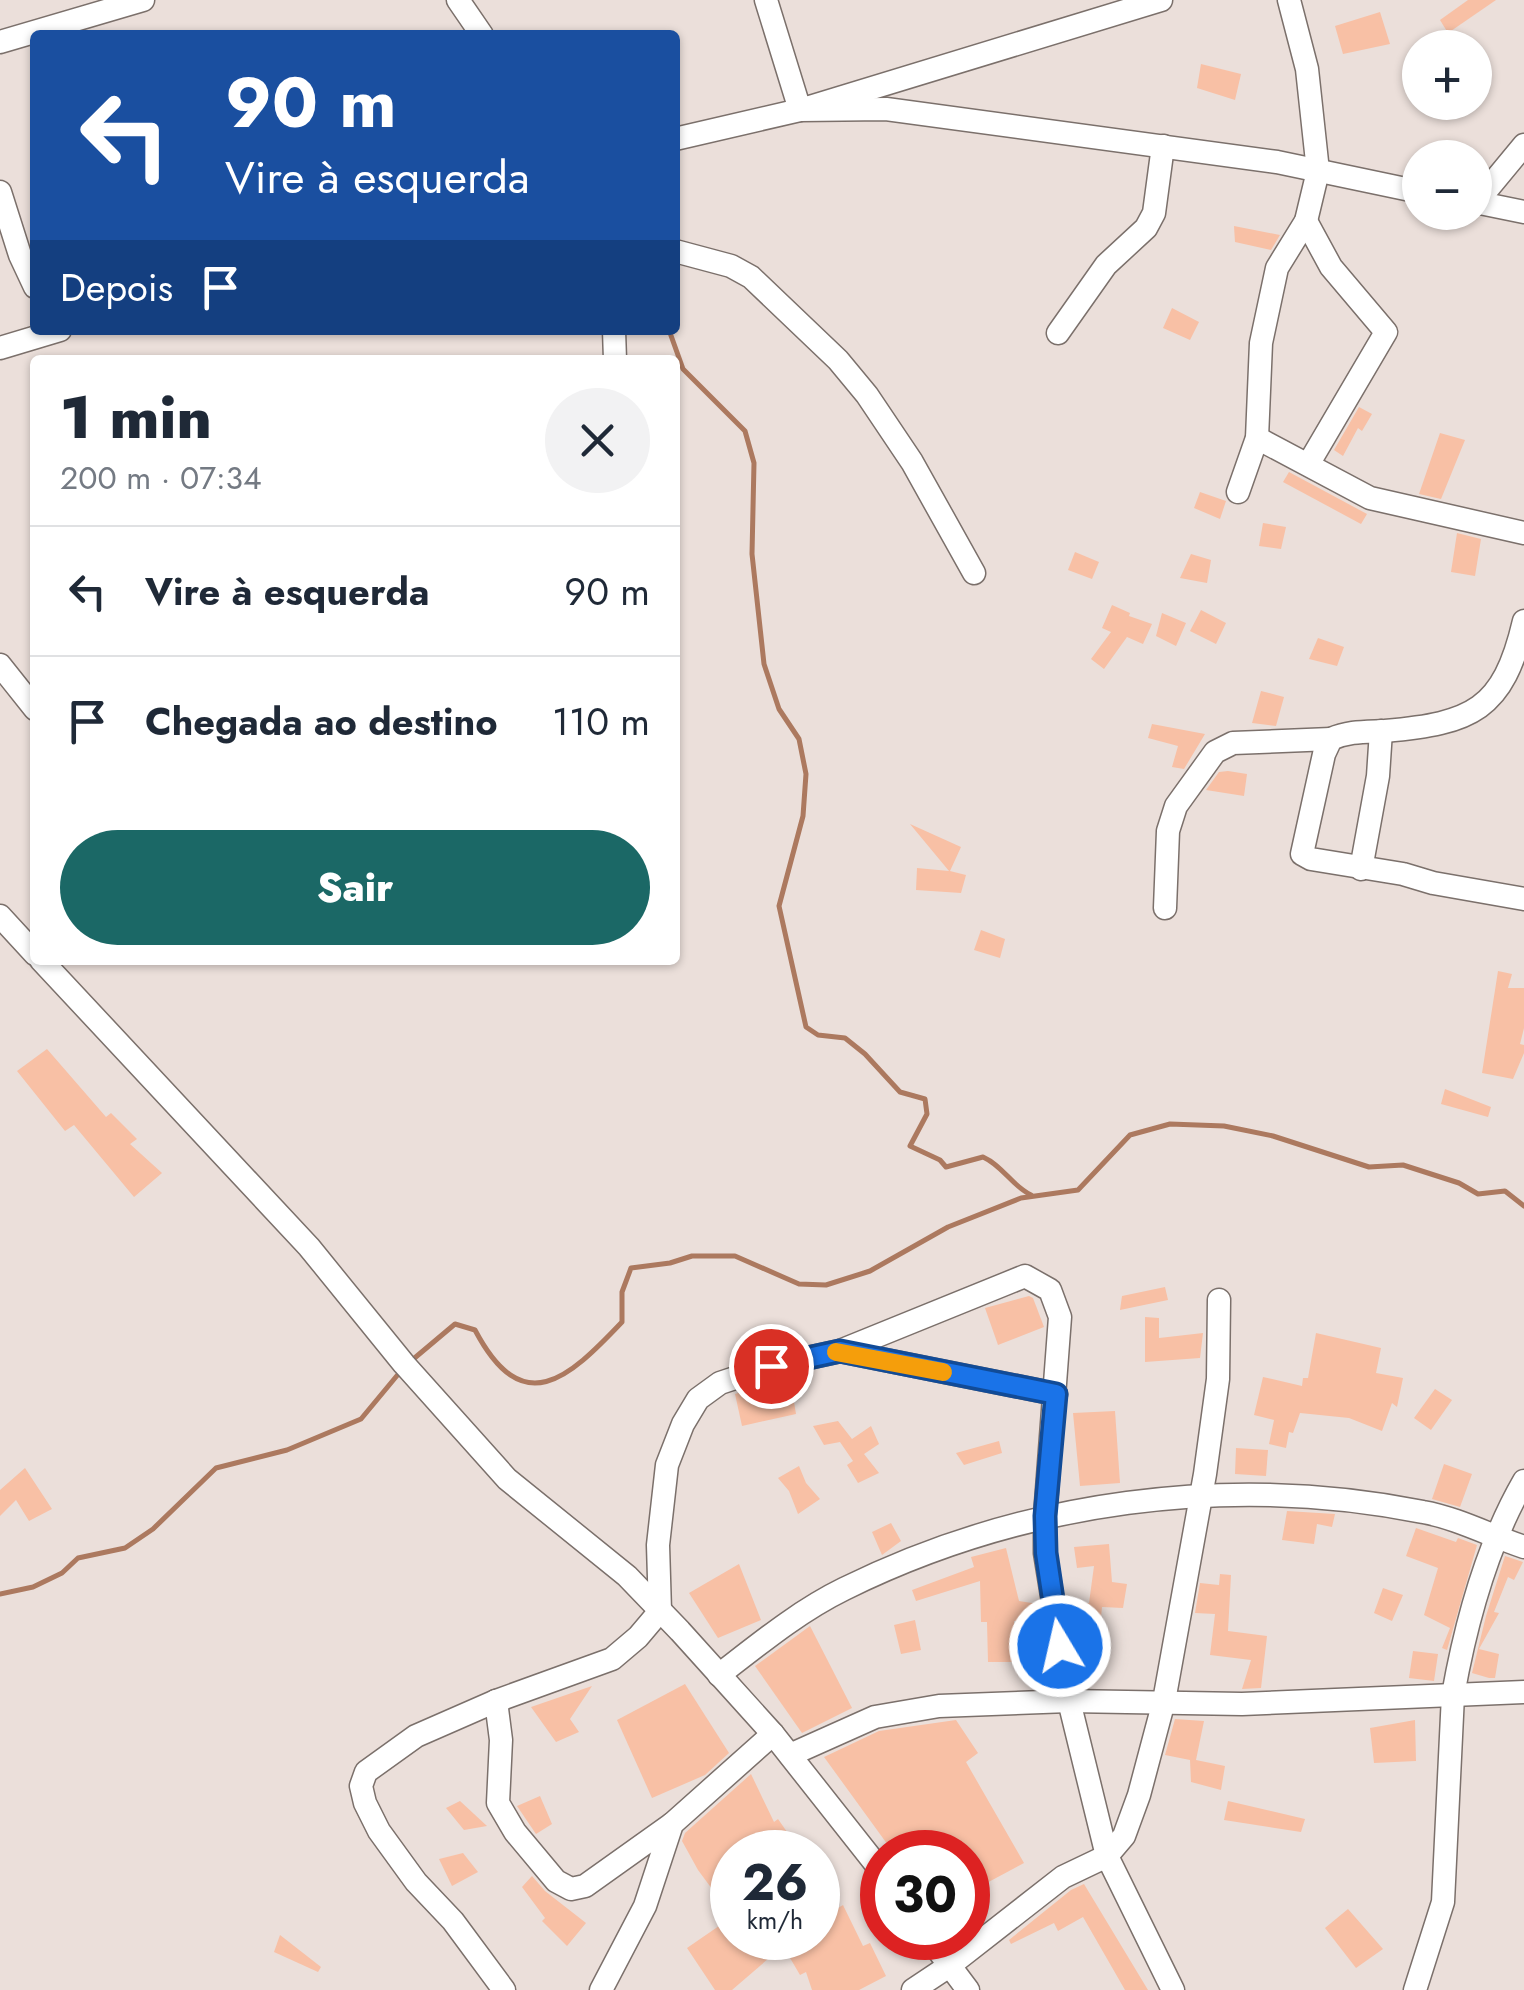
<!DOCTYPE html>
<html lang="pt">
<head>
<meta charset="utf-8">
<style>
	body { margin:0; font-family:Jost,sans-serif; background:#f2f2f3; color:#1f2937; height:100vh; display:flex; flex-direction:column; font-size:38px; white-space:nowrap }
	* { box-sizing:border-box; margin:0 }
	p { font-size:32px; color:#747a83 }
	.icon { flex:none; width:55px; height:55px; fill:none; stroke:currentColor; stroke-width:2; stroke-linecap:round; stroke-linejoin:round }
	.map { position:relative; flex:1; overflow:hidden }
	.sheet { position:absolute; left:30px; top:355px; width:650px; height:610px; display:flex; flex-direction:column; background:#fff; border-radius:10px; box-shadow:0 2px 8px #0004 }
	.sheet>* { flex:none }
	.guide { position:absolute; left:30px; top:30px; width:650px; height:305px; border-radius:10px; box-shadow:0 2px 8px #0004; background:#1a4fa0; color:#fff; overflow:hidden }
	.buttons { position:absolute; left:1402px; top:30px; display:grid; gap:20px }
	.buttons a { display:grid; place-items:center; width:90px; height:90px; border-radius:50%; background:#fff; box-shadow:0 2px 8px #0004; font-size:50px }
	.speed { position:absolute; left:710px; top:1830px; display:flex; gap:20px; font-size:50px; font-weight:700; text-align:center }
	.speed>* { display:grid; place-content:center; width:130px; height:130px; border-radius:50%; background:#fff; box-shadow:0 2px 8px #0004; line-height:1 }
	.speed small { font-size:25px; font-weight:400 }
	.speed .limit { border:15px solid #d22; background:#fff; color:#111 }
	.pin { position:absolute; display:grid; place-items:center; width:85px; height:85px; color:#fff; margin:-42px; border:5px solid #fff; border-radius:50%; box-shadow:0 2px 10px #0007 }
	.me { position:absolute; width:110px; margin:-55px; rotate:351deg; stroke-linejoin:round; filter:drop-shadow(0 0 8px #0008) }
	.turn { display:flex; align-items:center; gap:35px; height:210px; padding:0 30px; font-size:45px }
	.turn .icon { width:130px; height:130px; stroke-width:2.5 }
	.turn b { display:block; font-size:70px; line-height:85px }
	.then { display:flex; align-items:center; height:95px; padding:0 30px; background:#0003; gap:20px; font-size:38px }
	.round { display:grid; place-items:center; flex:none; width:105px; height:105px; border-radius:52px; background:#f2f2f3 }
	.summary { display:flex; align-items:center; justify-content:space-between; height:170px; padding:0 30px }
	h1 { font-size:60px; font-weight:800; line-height:75px }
	.action { display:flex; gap:20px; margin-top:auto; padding:20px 30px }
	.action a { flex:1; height:115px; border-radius:60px; background:#1b6866; color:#fff; font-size:40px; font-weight:800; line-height:115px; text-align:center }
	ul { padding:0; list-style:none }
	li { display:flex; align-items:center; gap:30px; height:130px; padding:0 30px; border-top:2px solid #e0e1e3 }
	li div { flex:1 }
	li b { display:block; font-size:38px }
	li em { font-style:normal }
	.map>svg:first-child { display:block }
</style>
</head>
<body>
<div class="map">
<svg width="1524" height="1990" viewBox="0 0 1524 1990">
	<rect width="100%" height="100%" fill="#ebdfda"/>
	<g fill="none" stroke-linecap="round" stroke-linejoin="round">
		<!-- stream -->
		<g stroke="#ac795f" stroke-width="5">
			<path d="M669 330 683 369 745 431 754 463 752 554 764 664 779 709 799 739 806 774 803 816 779 906 806 1027 818 1035 845 1038 865 1054 900 1092 925 1099 927 1114 910 1146 940 1160 946 1167 983 1157C1003 1166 1011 1185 1031 1195"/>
			<path d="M411 1361 455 1324 475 1330C523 1421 568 1379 622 1322V1292L631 1268 670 1263 692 1256H735L799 1284 826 1285 870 1271 948 1227 1021 1198 1078 1190 1130 1135 1170 1124 1224 1126 1273 1136 1369 1167 1403 1165 1459 1183 1478 1194 1505 1191 1524 1206"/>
			<polyline points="0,1594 33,1587 62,1573 78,1558 125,1548 153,1529 216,1468 287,1450 361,1419 400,1372"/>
		</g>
	</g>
	<!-- building -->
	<g fill="#f8c0a5">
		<polygon points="1468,0 1496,0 1448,33 1440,20"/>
		<polygon points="1380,12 1390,44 1343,54 1335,26"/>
		<polygon points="1201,64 1241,74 1235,100 1197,88"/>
		<polygon points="1234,226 1280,235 1271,250 1235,242"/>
		<polygon points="1172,308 1199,322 1190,340 1163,328"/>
		<polygon points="1359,407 1372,414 1362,431 1358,428 1343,456 1334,450"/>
		<polygon points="1440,433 1465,440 1441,499 1419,494"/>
		<polygon points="1289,472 1367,514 1361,524 1283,482"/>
		<polygon points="1200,492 1226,501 1220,519 1194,508"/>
		<polygon points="1263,523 1286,527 1281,549 1259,546"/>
		<polygon points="1457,533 1481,539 1475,576 1451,572"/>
		<polygon points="1075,552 1099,562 1092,579 1068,570"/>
		<polygon points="1191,554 1211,560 1207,583 1180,578"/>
		<polygon points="1112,605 1130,613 1129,616 1152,624 1143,644 1127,637 1104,669 1091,659 1111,632 1102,628"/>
		<polygon points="1201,610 1226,623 1216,644 1190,631"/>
		<polygon points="1162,613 1186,623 1176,646 1156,636"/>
		<polygon points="1318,638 1344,647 1337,666 1309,659"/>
		<polygon points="1261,691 1284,697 1276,726 1252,723"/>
		<polygon points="1152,724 1205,734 1184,769 1172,767 1178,746 1148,738"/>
		<polygon points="1228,771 1247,774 1244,796 1206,790 1219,772"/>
		<polygon points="910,824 961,847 950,871 966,875 961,893 916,890 917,868 949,871"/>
		<polygon points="981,930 1005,939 1000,958 974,950"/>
		<polygon points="1498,971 1512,974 1508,988 1524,988 1524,1028 1520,1044 1524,1045 1524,1053 1513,1079 1482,1073"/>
		<polygon points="47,1049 106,1117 111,1113 137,1139 130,1144 162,1173 134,1197 74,1125 65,1131 17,1071"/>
		<polygon points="1445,1089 1491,1107 1488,1117 1441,1104"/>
		<polygon points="1165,1287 1168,1300 1120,1310 1122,1296"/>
		<polygon points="1029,1296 1033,1298 1044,1327 998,1345 985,1308"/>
		<polygon points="1145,1317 1159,1318 1159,1338 1203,1333 1200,1358 1145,1362"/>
		<polygon points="1316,1333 1381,1348 1376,1373 1403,1378 1397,1407 1392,1403 1382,1431 1349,1418 1300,1413 1293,1433 1289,1432 1286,1448 1269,1444 1274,1420 1254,1415 1263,1377 1302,1386 1303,1378 1308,1378"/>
		<polygon points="790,1378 796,1414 742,1426 735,1394"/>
		<polygon points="1435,1389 1452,1400 1431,1430 1414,1418"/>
		<polygon points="1115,1411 1120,1483 1080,1486 1073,1413"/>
		<polygon points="838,1421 852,1439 871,1426 879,1444 864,1454 879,1473 858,1483 847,1465 853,1461 840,1442 824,1445 813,1426"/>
		<polygon points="999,1441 1002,1453 964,1465 956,1453"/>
		<polygon points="1236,1448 1268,1450 1266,1476 1235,1474"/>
		<polygon points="1444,1464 1472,1474 1460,1507 1432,1499"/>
		<polygon points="799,1466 806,1483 820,1499 798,1514 789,1491 778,1478"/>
		<polygon points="25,1468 52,1509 29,1521 16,1500 0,1516 0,1490"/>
		<polygon points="1287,1511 1335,1514 1332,1527 1317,1524 1314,1544 1282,1540"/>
		<polygon points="891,1523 901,1541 882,1555 872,1532"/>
		<polygon points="1416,1528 1456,1542 1458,1538 1477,1545 1447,1650 1442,1648 1450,1628 1424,1615 1438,1568 1406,1556"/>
		<polygon points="1109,1544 1112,1582 1127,1584 1123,1608 1102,1607 1100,1627 1084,1625 1086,1659 1078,1660 1068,1603 1089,1603 1094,1566 1077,1568 1074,1547"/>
		<polygon points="1006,1548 1019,1601 1038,1604 1041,1621 1014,1621 1016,1662 988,1662 987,1622 981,1622 980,1581 916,1601 912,1590 974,1567 971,1557"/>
		<polygon points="1505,1556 1523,1562 1514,1580 1508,1577 1494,1612 1499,1613 1479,1649 1499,1654 1495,1678 1489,1678 1472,1673 1486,1616"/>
		<polygon points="739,1564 761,1620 718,1638 689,1593"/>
		<polygon points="1220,1574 1231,1575 1228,1631 1267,1636 1261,1688 1242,1689 1251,1660 1210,1655 1215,1614 1195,1613 1200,1583 1219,1585"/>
		<polygon points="1383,1588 1403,1595 1392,1621 1374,1613"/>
		<polygon points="915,1620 921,1650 901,1654 894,1625"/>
		<polygon points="810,1626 852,1708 802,1733 755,1666"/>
		<polygon points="1413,1651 1438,1654 1434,1681 1409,1678"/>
		<polygon points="685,1684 729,1753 705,1775 652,1798 617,1720"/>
		<polygon points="592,1686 570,1719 579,1732 556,1742 531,1707"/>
		<polygon points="1175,1719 1204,1721 1196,1760 1225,1766 1221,1790 1191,1782 1190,1760 1165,1755"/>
		<polygon points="956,1720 978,1753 966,1762 1024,1863 968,1893 968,1852 893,1852 824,1757 879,1731"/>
		<polygon points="1415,1720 1416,1761 1374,1763 1370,1728"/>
		<polygon points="751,1774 774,1822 778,1819 801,1852 732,1852 732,1916 698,1870 682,1841 685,1833"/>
		<polygon points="540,1796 552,1824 536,1834 517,1806"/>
		<polygon points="460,1801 487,1826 464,1830 446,1808"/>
		<polygon points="1228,1801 1305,1819 1301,1832 1224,1820"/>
		<polygon points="463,1853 478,1872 452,1886 439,1859"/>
		<polygon points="532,1876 545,1891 586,1923 567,1946 542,1921 545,1918 522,1887"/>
		<polygon points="818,1879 838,1908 843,1905 863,1946 870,1943 886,1976 859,1990 812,1990 806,1972 800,1975 783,1946 732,1990 715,1990 687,1948 732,1917 732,1938 818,1938"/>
		<polygon points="1084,1884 1148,1990 1125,1990 1083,1917 1058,1931 1054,1923 1011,1944 1009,1940 1071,1890"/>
		<polygon points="1348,1909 1383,1949 1356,1968 1325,1928"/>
		<polygon points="280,1935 321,1967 318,1972 274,1952"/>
	</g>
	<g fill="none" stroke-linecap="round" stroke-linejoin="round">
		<!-- minor casing -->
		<g stroke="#7b706b" stroke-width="25">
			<g id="minor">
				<polyline points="458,0 482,35"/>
				<polyline points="766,0 800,110 1161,0"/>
				<polyline points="0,42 143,0"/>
				<polyline points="675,139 800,110 886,109 1277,162 1420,192"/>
				<polyline points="0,192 20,255 35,287"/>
				<polyline points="1475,202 1524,212"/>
				<polyline points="1476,203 1524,145"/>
				<polyline points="1306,221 1331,267 1386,332 1309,463"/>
				<polyline points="675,251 731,266 751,277 838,360 867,395 912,462 974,573"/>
				<polyline points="614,330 615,360"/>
				<polyline points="1058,333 1106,265 1146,228 1154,213 1163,146"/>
				<polyline points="0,348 60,330"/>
				<polyline points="1257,438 1370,498 1524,533"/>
				<polyline points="1238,492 1257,438 1261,343 1277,268 1306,221 1318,171 1307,69 1289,0"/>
				<path d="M1524 621C1503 711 1472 723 1385 731 1365 732 1349 731 1331 739L1324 754 1302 854 1311 859 1403 874 1433 883 1524 899"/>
				<polyline points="0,665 35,709"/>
				<polyline points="1361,869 1378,776 1381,731"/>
				<polyline points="1165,908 1168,831 1176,806 1215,752 1233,743 1331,739"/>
				<polyline points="0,916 35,954"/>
				<polyline points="41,960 309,1247 404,1364 507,1479 627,1576 680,1631 773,1734 882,1872"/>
				<polyline points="840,1351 1025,1276 1050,1290 1060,1317 1045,1516 1045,1553 1069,1701 1107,1856 1173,1990"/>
				<path d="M719 1675C759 1644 799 1611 844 1589 1022 1501 1229 1473 1423 1512 1457 1518 1491 1536 1524 1547"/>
				<polyline points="496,1701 501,1740 498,1803 515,1832 556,1881 571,1889 585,1886 672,1824"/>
				<polyline points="790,1755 875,1717 939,1706 1069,1701 1242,1704 1524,1692"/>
				<polyline points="929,1938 968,1990"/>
				<polyline points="504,1990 453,1921 416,1882 379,1831 365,1803 361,1786 366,1772 416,1736 496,1701 612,1659 638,1637 660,1611 658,1545 667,1465 683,1424 698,1399 720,1383 771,1366 840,1351 1056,1394"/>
				<polyline points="601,1990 645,1906 672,1824 773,1734"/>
				<polyline points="913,1990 949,1966 1063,1877 1107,1856 1124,1836 1139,1795 1164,1701 1205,1474 1218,1379 1219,1300"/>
				<path d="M1415 1990 1443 1902 1453 1695C1466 1622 1487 1545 1524 1481"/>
			</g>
		</g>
		<!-- minor -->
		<use href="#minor" stroke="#fff" stroke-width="22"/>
	</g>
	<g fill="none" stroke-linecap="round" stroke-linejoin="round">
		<!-- route casing -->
		<g stroke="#114b97" stroke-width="25">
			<polyline id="route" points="771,1366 840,1351 1056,1394 1045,1516 1046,1553 1060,1646"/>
		</g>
		<!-- route -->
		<use href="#route" stroke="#1a73e8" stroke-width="18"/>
		<!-- slow -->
		<polyline stroke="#f59e0b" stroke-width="18" points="836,1352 943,1372"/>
	</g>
</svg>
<div class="buttons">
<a>+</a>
<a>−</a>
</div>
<div class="speed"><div>26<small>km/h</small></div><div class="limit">30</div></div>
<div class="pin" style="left:771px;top:1366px;background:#d93025"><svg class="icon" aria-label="arrive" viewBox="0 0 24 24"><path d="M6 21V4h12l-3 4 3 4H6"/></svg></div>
<svg class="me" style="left:1060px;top:1646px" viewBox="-20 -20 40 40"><circle r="17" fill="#1a73e8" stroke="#fff" stroke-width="3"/><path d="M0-11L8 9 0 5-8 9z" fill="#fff"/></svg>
<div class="guide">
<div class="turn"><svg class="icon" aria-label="left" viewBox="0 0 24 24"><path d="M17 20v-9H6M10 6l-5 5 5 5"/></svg><div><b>90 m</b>Vire à esquerda</div></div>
<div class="then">Depois<svg class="icon" aria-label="arrive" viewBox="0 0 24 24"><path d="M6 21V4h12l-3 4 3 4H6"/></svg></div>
</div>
<section class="sheet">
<div class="summary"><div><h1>1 min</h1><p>200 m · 07:34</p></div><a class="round"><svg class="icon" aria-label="close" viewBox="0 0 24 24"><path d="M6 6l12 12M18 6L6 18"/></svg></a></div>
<ul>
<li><svg class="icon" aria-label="left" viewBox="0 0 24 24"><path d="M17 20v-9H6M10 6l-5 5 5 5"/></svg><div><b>Vire à esquerda</b></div><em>90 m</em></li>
<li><svg class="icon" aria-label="arrive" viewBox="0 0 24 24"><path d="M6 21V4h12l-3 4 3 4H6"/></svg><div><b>Chegada ao destino</b></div><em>110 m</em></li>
</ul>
<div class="action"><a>Sair</a></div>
</section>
</div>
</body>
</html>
